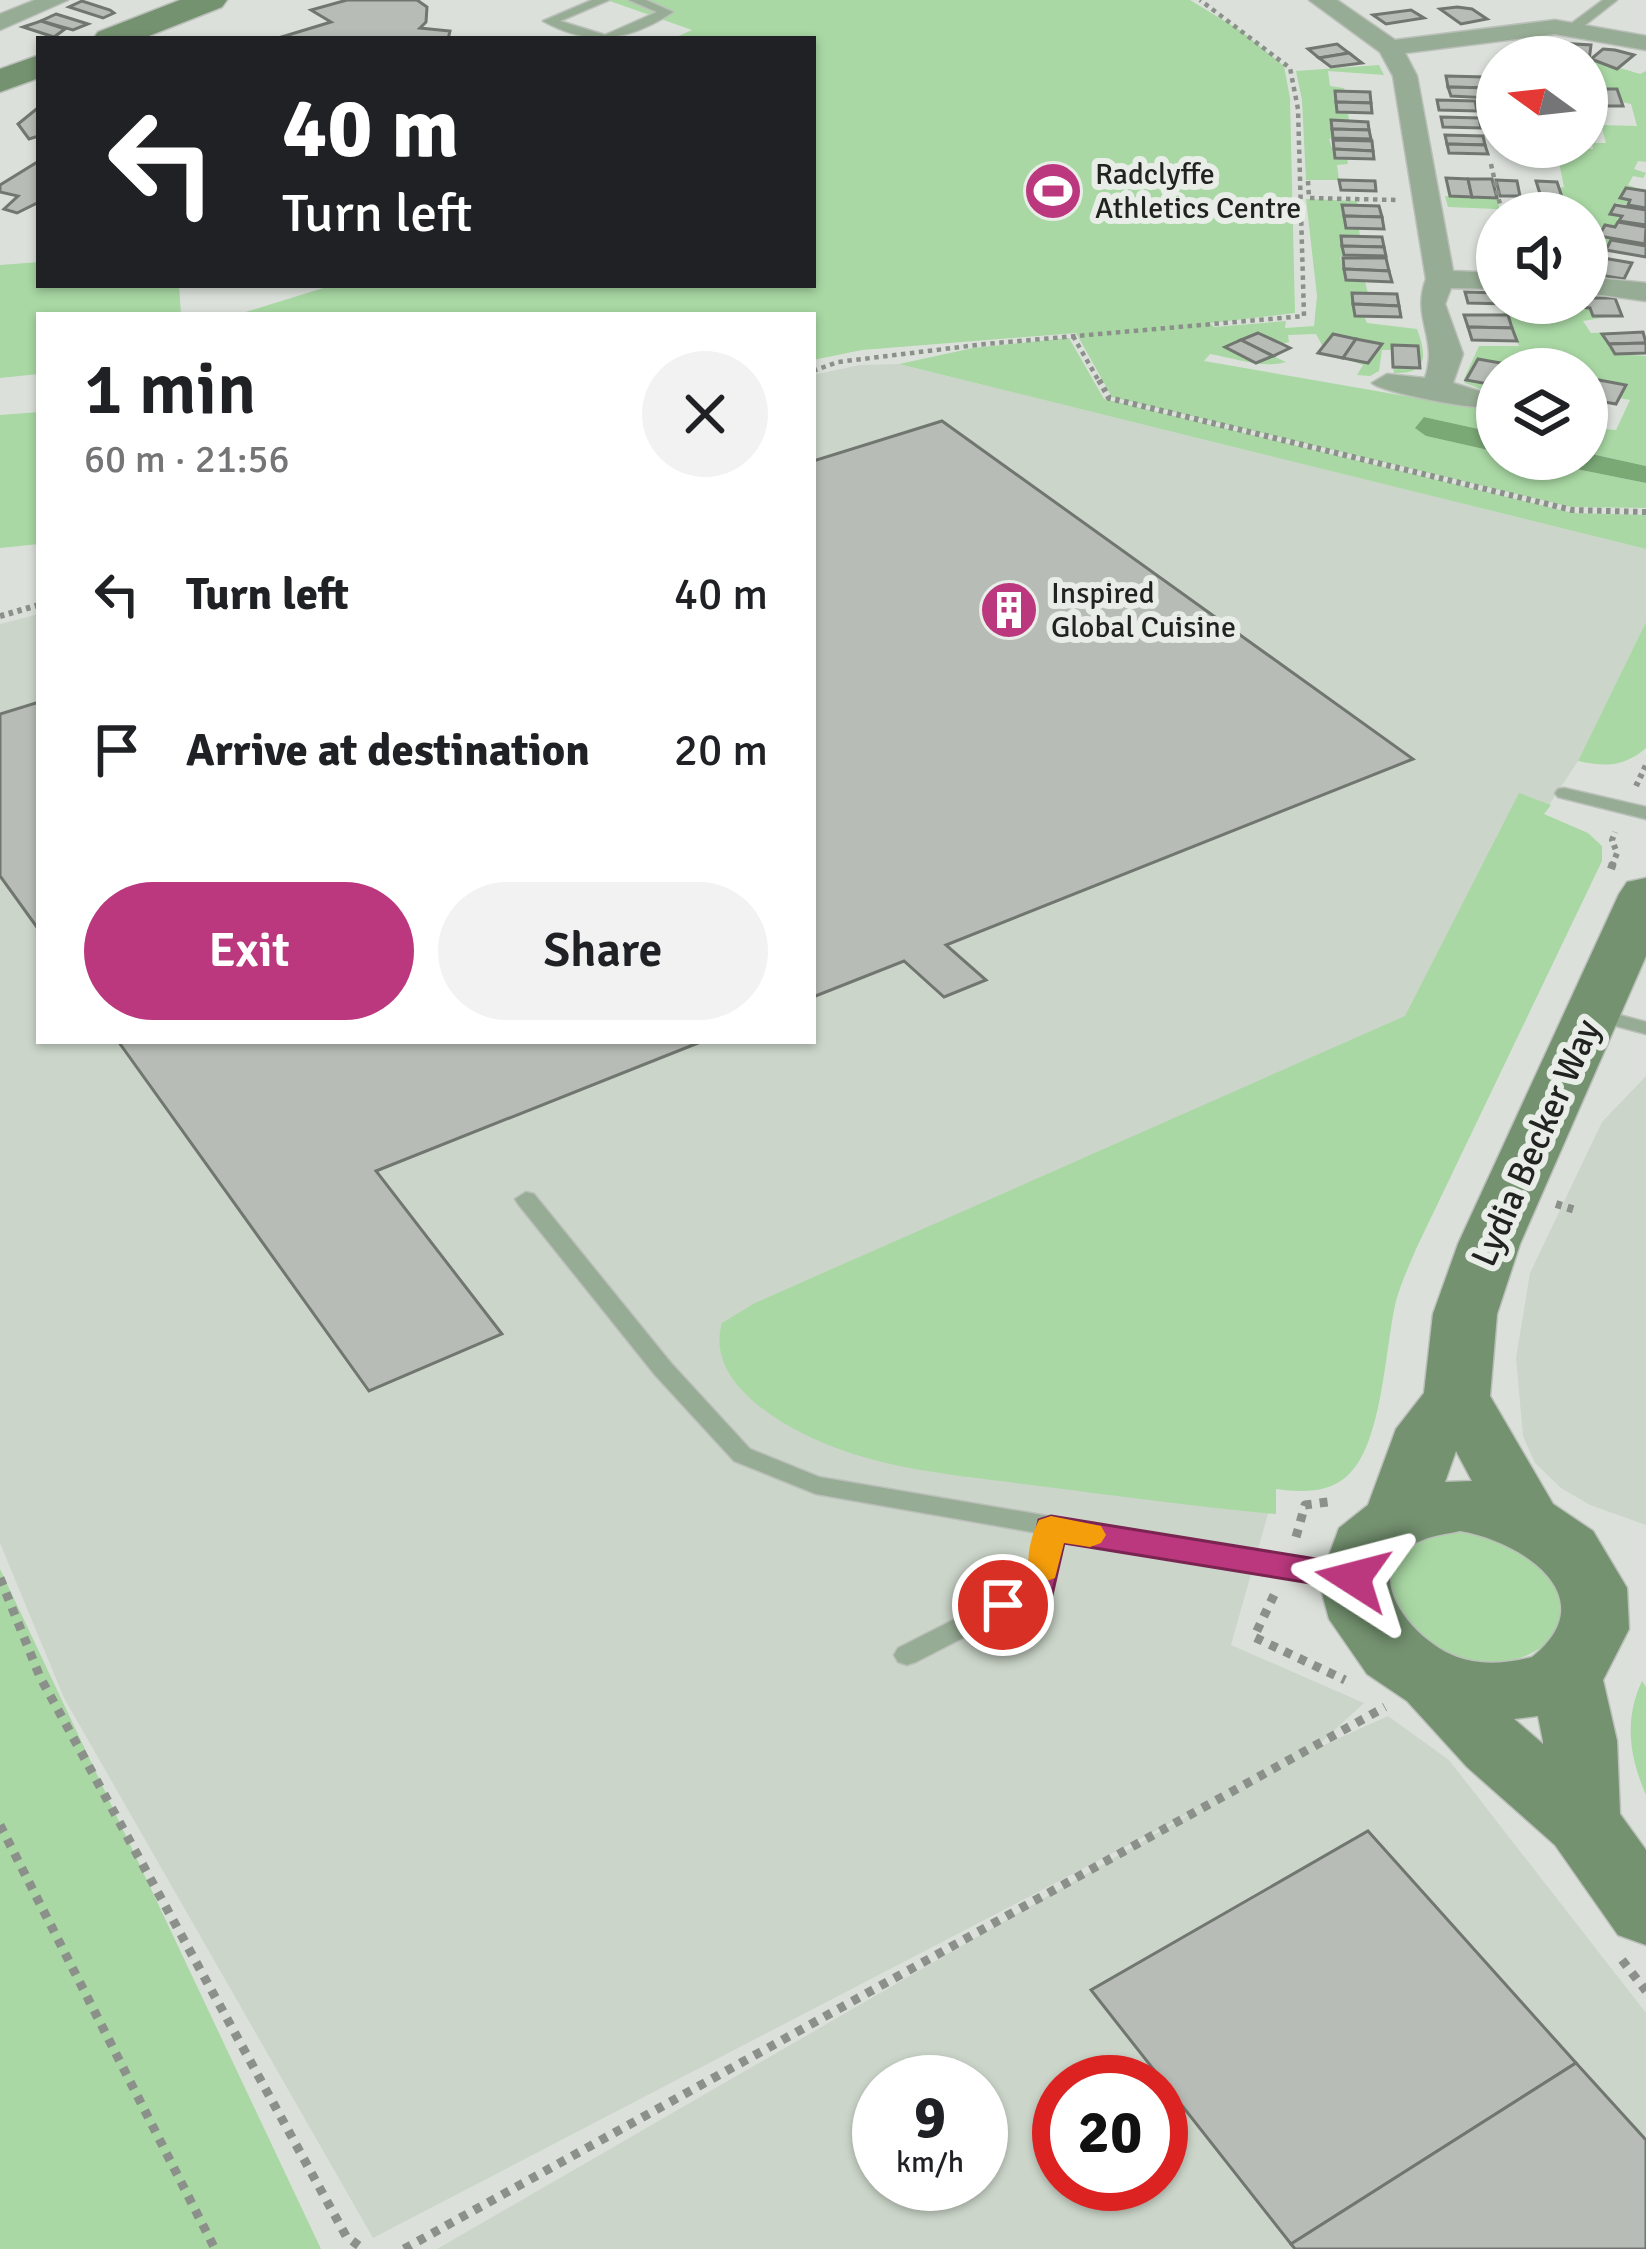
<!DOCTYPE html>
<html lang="en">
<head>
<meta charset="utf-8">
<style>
	body { margin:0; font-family:Signika,sans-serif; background:#f2f2f2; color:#202124; height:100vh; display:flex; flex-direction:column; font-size:45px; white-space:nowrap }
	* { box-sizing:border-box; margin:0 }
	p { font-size:39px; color:#757577 }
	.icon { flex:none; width:66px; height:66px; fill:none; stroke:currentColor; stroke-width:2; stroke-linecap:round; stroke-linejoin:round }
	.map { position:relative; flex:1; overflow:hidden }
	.sheet { position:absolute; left:36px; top:312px; width:780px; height:732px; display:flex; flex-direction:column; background:#fff; border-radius:0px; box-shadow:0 3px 9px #0004 }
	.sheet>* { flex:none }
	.top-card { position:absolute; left:36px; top:36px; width:780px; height:252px; border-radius:0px; box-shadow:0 3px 9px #0004; background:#202124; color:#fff; overflow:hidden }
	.needle { width:78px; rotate:285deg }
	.buttons { position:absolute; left:1476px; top:36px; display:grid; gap:24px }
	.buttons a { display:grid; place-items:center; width:132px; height:132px; border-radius:50%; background:#fff; box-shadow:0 3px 9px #0004; font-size:60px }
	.speed { position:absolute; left:852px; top:2055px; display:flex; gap:24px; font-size:60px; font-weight:700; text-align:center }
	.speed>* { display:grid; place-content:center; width:156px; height:156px; border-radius:50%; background:#fff; box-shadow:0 3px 9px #0004; line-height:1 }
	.speed small { font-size:30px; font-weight:400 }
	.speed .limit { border:18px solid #d22; background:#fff; color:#111 }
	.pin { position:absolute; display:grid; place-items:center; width:102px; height:102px; color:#fff; margin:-51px; border:6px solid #fff; border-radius:50%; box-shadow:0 3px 12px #0007 }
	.me { position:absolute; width:132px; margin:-66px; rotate:279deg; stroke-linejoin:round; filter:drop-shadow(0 0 9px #0008) }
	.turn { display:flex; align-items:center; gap:42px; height:252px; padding:0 48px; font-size:54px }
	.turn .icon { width:156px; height:156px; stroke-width:2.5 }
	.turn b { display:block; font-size:84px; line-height:102px }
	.round { display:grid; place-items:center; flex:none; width:126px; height:126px; border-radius:63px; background:#f2f2f2 }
	.overview { display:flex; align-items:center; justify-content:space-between; height:204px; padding:0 48px }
	h1 { font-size:72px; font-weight:600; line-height:90px }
	.primary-button { display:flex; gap:24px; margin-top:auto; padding:24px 48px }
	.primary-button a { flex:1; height:138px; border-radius:72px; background:#bc387e; color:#fff; font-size:48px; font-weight:600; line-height:138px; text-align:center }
	.primary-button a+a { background:#f2f2f2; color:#202124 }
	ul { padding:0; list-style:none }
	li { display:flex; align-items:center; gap:36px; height:156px; padding:0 48px }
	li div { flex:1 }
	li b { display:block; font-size:45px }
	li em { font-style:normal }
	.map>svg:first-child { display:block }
</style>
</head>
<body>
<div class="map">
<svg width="1646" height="2249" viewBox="0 0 1646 2249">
	<rect width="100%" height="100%" fill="#dbe1da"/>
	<!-- built -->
	<g fill="#cbd5c9" fill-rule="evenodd">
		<path d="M899 364 1646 549V622L1578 761 1543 814 1275 1489 1231 1645 1364 1703 1313 1750 1388 1716 1449 1760 1646 2013V2249H437L1209 1803 373 2238 64 1698 0 1543V624L39 614V1041H813V375L860 365ZM879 2082H981V2184H879ZM1059 2082H1161V2184H1059Z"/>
		<polygon points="1646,1076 1646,1525 1590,1505 1561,1488 1535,1463 1523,1436 1516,1358 1530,1273 1602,1122"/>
	</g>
	<!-- green -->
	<g fill="#a9d8a4">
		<path d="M607 0H1190L1241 31 1284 66 1290 98 1295 313 1210 323 1214 327 1286 321 1285 328 1314 326 1317 296 1306 199 1357 201 1358 205 1342 206 1346 228 1359 229 1360 236H1341L1344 255 1340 257 1346 280 1365 281 1368 294H1352L1355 315 1364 316 1367 323 1417 329C1427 356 1428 374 1394 373L1393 367H1420L1418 346 1393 345 1392 350H1382L1379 371 1370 376 1357 375 1363 365 1343 358 1368 363 1381 343 1333 334 1323 347 1316 334 1288 335 1289 342 1282 344 1226 348 1256 362 1273 356 1286 362C1262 369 1234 358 1210 354L1204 361 1497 412V433L1424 417 1426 436 1497 452V459H1526L1646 483V508L1571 507 1112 397 1076 333 862 350 813 360V315H236L333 285H813V39H672L692 30Z"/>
		<polygon points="1591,59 1640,74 1646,71 1646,162 1638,161 1634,169 1646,173 1643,178 1633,176 1628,185 1646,191 1628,205 1616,203 1611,213 1622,216 1615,227 1605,226 1599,236 1646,242 1646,246 1611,240 1606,250 1587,247 1587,213 1448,207 1445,196 1497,198 1500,211 1523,211 1520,196 1561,197 1559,188 1564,187 1559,162 1554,161 1550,148 1593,149 1592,143 1606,143 1601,125 1637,126 1631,104 1622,102 1617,89 1587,89 1587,61"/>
		<polygon points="1379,65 1384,75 1328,71 1330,86 1344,88 1345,91 1335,92 1337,111 1348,113 1349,121 1331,121 1333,138 1329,139 1335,157 1347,158 1348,164 1337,165 1339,180 1306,180 1302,100 1296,71"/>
		<polygon points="39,262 39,285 179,285 181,315 39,315 39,374 0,378 0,265"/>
		<polygon points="1577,303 1590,308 1593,316 1613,316 1583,321 1591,333 1622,332 1603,334 1615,354 1646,356 1646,466 1587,453 1587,428 1616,430 1630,400 1619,398 1625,385 1587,377 1587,369 1523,365 1503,369 1505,364 1479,359 1467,380 1488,384 1483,390 1465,383 1464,379 1479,346 1519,346 1499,304"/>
		<polygon points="1069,338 1104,399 1573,513 1646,515 1646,549 899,364 973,348"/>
		<polygon points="39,412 39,544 0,548 0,415"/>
		<path d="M1646 622V748C1624 767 1605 767 1578 761Z"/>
		<path d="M1519 793 1551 805 1544 814 1588 833 1602 846V861L1416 1249C1409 1266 1401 1283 1396 1301 1385 1346 1383 1447 1346 1477 1326 1494 1300 1492 1276 1489V1514C1194 1507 1113 1495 1031 1485 967 1476 903 1472 842 1450 793 1433 703 1386 722 1323L755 1303 1405 1016Z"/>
		<path d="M1459 1530C1484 1533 1517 1540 1536 1557 1558 1577 1570 1616 1549 1640 1520 1672 1453 1668 1421 1641 1413 1634 1406 1621 1399 1612 1365 1566 1420 1535 1459 1530Z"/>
		<polygon points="0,1569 321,2249 0,2249"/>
		<path d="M1642 1681 1646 1687V1795C1629 1756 1624 1719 1642 1681Z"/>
	</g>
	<!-- water -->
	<g fill="#7ba976">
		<polygon points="1424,417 1497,433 1497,452 1426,436 1415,428"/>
		<polygon points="1587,453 1646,466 1646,483 1526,459 1587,459"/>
	</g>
	<!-- building -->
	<g fill="#b7bdb6" stroke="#717770" stroke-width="3">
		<polygon points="347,0 417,0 427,7 426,22 420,28 450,31 448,39 275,39 331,22 311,10"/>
		<polygon points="82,1 110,10 114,13 103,18 69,7"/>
		<polygon points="1457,7 1472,9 1487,19 1461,24 1440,9"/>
		<polygon points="1411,10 1424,18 1386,24 1373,15"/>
		<polygon points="56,14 88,24 73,30 41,21"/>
		<polygon points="41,21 65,29 54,37 23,27"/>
		<polygon points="1558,43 1591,45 1589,61 1587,57 1557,55"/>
		<polygon points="1337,44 1349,53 1319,58 1308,49"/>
		<polygon points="1603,49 1615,50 1634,55 1617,69 1591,59"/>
		<polygon points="1349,53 1362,63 1331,67 1319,58"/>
		<polygon points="1446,76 1485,77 1488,88 1448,87"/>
		<polygon points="1448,87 1488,88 1490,98 1451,96"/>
		<polygon points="1594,89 1617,89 1623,106 1600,106"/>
		<polygon points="1335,91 1370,92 1371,103 1336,102"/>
		<polygon points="1437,100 1475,101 1477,111 1439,110"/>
		<polygon points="1336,102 1371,103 1372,113 1337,112"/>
		<polygon points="39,107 39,136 29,139 18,124"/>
		<polygon points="1441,117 1479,118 1481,128 1443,127"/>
		<polygon points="1331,120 1368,122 1369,130 1332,129"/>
		<polygon points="1332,129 1369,130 1371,139 1333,138"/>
		<polygon points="1445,135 1483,136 1485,145 1447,144"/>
		<polygon points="1333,140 1372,141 1373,151 1334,149"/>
		<polygon points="1447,144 1485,145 1488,154 1449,153"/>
		<polygon points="1334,149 1373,151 1374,159 1335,158"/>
		<polygon points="39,161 39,202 17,213 4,209 18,196 0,192 0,185"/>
		<polygon points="1446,178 1468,179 1472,197 1450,196"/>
		<polygon points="1468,179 1492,179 1497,198 1472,197"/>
		<polygon points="1339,180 1375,181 1376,191 1341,190"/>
		<polygon points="1496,180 1517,181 1520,196 1500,196"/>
		<polygon points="1536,181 1557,182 1562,197 1541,197"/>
		<polygon points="1626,188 1646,191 1646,208 1628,205 1630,200 1620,198"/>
		<polygon points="1342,205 1379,206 1382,217 1344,216"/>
		<polygon points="1615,205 1646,210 1646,225 1619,221 1622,216 1610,214"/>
		<polygon points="1344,216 1382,217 1384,229 1346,228"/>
		<polygon points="1618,222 1646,227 1645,244 1599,236 1605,225 1615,227"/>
		<polygon points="1341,236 1382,237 1384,247 1342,246"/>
		<polygon points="1611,240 1646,246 1646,257 1606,250"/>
		<polygon points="1342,246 1384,247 1386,256 1344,255"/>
		<polygon points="1343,258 1386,258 1389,271 1344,269"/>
		<polygon points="1603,258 1632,263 1624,279 1587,273 1592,262 1601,263"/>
		<polygon points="1344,269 1389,271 1392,282 1346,280"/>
		<polygon points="1465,292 1497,293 1497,303 1509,304 1468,303"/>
		<polygon points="1352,293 1397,294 1399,306 1353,304"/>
		<polygon points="1587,298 1615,298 1622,316 1593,316 1590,308 1578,307 1577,303 1587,303"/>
		<polygon points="1353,304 1399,306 1401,317 1355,316"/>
		<polygon points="1464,315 1508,315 1512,328 1468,327"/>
		<polygon points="1468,327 1512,328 1517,341 1472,340"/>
		<polygon points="1643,332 1646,343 1609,344 1602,334"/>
		<polygon points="1258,333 1282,344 1290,348 1273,356 1241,340"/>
		<polygon points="1333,334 1356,339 1343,358 1318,353"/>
		<polygon points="1356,339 1382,344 1368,363 1343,358"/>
		<polygon points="1241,340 1273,356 1256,363 1225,347"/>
		<polygon points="1646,343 1646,353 1615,354 1609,344"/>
		<polygon points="1392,345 1418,346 1420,368 1393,367"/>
		<polygon points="1478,359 1506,364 1497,369 1494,385 1466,380"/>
		<polygon points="1599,380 1626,385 1616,404 1588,399"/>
		<polygon points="942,421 1413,759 946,945 986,980 944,997 904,961 813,997 813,461"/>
		<polygon points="39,702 39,930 0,876 0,714"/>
		<polygon points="118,1041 703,1041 376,1171 502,1334 369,1391"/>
		<polygon points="1368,1831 1576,2063 1291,2244 1091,1990"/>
		<polygon points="1576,2063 1646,2140 1646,2249 1295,2249 1291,2244"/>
	</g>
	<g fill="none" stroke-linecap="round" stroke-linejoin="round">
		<!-- lane casing -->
		<g stroke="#babfb9" stroke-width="3">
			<g id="lane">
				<path d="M592 0H609L560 21 605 35 657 12 629 0H646L673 12C629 41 590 47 543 21Z"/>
				<polygon points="1603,0 1617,0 1576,32 1568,32 1568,26"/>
				<polygon points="1564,788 1646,807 1646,819 1558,797 1555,793 1558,789"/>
				<polygon points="1593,1008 1646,1022 1646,1034 1586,1018 1583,1014 1586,1010"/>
				<polygon points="526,1192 534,1194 671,1363 750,1449 819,1477 1347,1567 1356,1570 1359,1577 1356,1584 1347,1587 1062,1537 1050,1593 916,1662 907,1665 898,1662 894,1655 898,1648 1030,1581 1038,1533 816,1494 734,1461 655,1375 518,1204 515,1199"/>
			</g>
		</g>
		<!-- street casing -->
		<g stroke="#babfb9" stroke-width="3">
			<g id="street">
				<polygon points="35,0 68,0 0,30 0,14"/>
				<path d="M1309 0H1337L1395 40 1555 20 1646 36V50L1555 34 1405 53 1417 76 1453 271 1497 273V289L1451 288 1445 304 1463 354 1453 383 1492 395 1496 401 1492 407C1478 411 1381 392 1372 383L1387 374 1425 378C1439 338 1411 319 1426 279L1393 76 1380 52Z"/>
				<polygon points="1587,277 1646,283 1646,301 1587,293"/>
			</g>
		</g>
		<!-- secondary casing -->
		<g stroke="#babfb9" stroke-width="3">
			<g id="secondary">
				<polygon points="180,0 227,0 222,7 141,39 93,39 98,32"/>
				<polygon points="39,55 39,78 0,92 0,69"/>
				<path d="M1646 878V956L1520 1244 1497 1314 1490 1396 1553 1504 1593 1531 1627 1588 1629 1629 1603 1680 1617 1741 1620 1814 1646 1850V1945L1618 1935 1555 1845 1467 1767 1407 1701 1367 1674 1329 1619 1319 1582 1339 1528 1368 1505 1396 1429 1424 1393 1433 1314 1458 1244 1619 894 1627 882ZM1456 1451 1472 1481 1445 1482ZM1460 1531C1521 1541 1607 1597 1532 1657 1508 1663 1481 1666 1457 1657 1411 1640 1352 1567 1423 1540 1434 1535 1448 1534 1460 1531ZM1538 1716 1543 1741V1744L1514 1719Z"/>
			</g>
		</g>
		<!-- path-far3 -->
		<g stroke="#8c908b" stroke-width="4.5" stroke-dasharray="4.5 4.5" stroke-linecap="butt">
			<polyline points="1526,147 1528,156 1551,160"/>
			<polyline points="1491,164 1501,209 1522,210"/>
			<polyline points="1308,181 1309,198 1397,200"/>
			<polyline points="1073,336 1100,383"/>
			<polyline points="813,371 838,362 985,344 1304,316 1298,109 1290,68 1200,0"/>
		</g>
		<!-- path-far2 -->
		<g stroke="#8c908b" stroke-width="6" stroke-dasharray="4.5 4.5" stroke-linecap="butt">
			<polyline points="1099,380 1109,398 1572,510 1646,512"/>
			<polyline points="0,616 39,605"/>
			<polyline points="1636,786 1646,765"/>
			<polyline points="1612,866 1617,853 1612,840 1615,832"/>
		</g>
		<!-- path-far1 -->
		<g stroke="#8c908b" stroke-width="8" stroke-dasharray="6 6" stroke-linecap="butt">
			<polyline points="1611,869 1613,863"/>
			<polyline points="1556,1204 1575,1210"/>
		</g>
		<!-- path -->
		<g stroke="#8c908b" stroke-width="9" stroke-dasharray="8 8" stroke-linecap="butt">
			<polyline points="1296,1537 1305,1505 1335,1501"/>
			<polyline points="0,1578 40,1677 346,2236 363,2249"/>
			<polyline points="1274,1595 1254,1637 1345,1680"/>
			<polyline points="0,1825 215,2249"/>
			<polyline points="1622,1960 1646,1991"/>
			<polyline points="404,2249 1385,1707"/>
		</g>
		<!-- lane -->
		<use href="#lane" fill="#97ac94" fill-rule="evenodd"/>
		<!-- street -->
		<use href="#street" fill="#97ac94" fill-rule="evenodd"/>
		<!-- secondary -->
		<use href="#secondary" fill="#749270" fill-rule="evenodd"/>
	</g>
	<!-- route -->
	<polygon fill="#bc387e" stroke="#7a2452" stroke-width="3" points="1051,1516 1353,1565 1365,1569 1369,1578 1365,1586 1353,1590 1064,1543 1052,1595 1003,1618 991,1614 987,1605 991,1596 1026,1579 1039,1520"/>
	<!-- slow -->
	<path fill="#f59e0b" d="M1051 1516 1101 1526 1106 1535 1101 1543 1090 1547 1064 1543 1055 1578 1044 1582 1032 1578C1024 1563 1031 1535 1039 1520Z"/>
	<!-- icons -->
	<defs>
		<g id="stadium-disc" transform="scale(3)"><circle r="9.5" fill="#bc387e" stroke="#e8eee7"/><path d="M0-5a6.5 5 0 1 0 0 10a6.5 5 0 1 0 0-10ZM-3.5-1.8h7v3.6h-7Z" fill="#fff"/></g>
		<g id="building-disc" transform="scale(3)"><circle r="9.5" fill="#bc387e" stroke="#e8eee7"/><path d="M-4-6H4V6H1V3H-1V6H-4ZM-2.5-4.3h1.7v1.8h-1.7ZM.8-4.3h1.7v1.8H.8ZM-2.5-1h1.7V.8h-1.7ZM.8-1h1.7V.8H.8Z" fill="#fff"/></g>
	</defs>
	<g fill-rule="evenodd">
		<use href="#stadium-disc" x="1053" y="191"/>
		<use href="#building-disc" x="1009" y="610"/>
	</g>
	<g text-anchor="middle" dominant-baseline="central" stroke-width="12" stroke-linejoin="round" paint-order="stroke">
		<!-- far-poi labels -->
		<g font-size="30" fill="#212320" stroke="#e8eee7" text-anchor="start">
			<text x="1095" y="174">Radclyffe<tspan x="1095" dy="34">Athletics Centre</tspan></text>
			<text x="1051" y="593">Inspired<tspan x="1051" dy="34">Global Cuisine</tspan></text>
		</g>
		<!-- street labels -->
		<g font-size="36" fill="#212320" stroke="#e8eee7">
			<text transform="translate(1536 1143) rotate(-66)">Lydia Becker Way</text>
		</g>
	</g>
</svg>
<div class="buttons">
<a><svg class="needle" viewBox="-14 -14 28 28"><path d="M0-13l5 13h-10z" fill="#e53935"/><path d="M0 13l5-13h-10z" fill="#757577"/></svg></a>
<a><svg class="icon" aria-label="sound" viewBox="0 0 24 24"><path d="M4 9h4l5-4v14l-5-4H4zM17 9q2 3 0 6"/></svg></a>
<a><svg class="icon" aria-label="layers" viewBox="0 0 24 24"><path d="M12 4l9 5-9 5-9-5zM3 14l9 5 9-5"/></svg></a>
</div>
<div class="speed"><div>9<small>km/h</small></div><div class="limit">20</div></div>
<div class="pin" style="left:1003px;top:1605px;background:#d93025"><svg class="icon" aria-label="arrive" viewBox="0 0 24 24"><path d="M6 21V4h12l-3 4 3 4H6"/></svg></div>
<svg class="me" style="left:1353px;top:1578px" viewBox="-20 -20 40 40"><path d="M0-17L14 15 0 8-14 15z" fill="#bc387e" stroke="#fff" stroke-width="4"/></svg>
<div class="top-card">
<div class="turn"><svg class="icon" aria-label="left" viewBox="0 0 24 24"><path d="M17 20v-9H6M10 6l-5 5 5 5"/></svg><div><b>40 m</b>Turn left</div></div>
</div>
<section class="sheet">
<div class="overview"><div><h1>1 min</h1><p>60 m · 21:56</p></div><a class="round"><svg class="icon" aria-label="close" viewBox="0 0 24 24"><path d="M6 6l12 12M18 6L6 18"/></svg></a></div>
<ul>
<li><svg class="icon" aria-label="left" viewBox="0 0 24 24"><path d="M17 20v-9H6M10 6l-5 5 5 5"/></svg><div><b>Turn left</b></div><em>40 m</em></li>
<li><svg class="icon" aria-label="arrive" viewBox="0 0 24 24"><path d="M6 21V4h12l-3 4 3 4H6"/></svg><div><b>Arrive at destination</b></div><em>20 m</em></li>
</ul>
<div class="primary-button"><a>Exit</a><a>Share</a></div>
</section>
</div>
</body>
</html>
